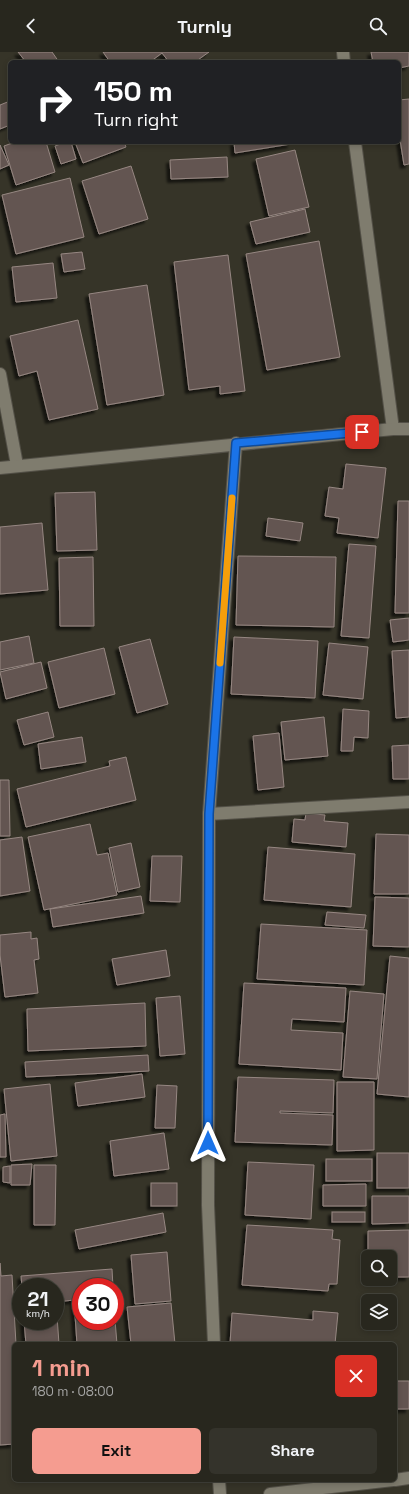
<!DOCTYPE html>
<html lang="en">
<head>
<meta charset="utf-8">
<style>
	body { margin:0; font-family:"Space Grotesk",sans-serif; background:#34332b; color:#f1f3f6; height:100vh; display:flex; flex-direction:column; font-size:15px; white-space:nowrap }
	* { box-sizing:border-box; margin:0 }
	p { font-size:13px; color:#a5a5a4 }
	.icon { flex:none; width:22px; height:22px; fill:none; stroke:currentColor; stroke-width:2; stroke-linecap:round; stroke-linejoin:round }
	.map { position:relative; flex:1; overflow:hidden }
	.panel { position:absolute; left:12px; top:1290px; width:385px; height:140px; display:flex; flex-direction:column; background:#28271e; border-radius:6px; box-shadow:0 2px 6px #0003,0 0 0 1px #44443c }
	.panel>* { flex:none }
	.banner { position:absolute; left:8px; top:8px; width:393px; height:84px; border-radius:6px; box-shadow:0 2px 6px #0003,0 0 0 1px #44443c; background:#202124; color:#fff; overflow:hidden }
	.buttons { position:absolute; left:361px; top:1198px; display:grid; gap:8px }
	.buttons a { display:grid; place-items:center; width:36px; height:36px; border-radius:6px; background:#28271e; box-shadow:0 2px 6px #0003,0 0 0 1px #44443c; font-size:20px }
	.speed { position:absolute; left:12px; top:1226px; display:flex; gap:8px; font-size:20px; font-weight:700; text-align:center }
	.speed>* { display:grid; place-content:center; width:52px; height:52px; border-radius:50%; background:#28271e; box-shadow:0 2px 6px #0003,0 0 0 1px #44443c; line-height:1 }
	.speed small { font-size:10px; font-weight:400 }
	.speed .limit { border:6px solid #d22; background:#fff; color:#111 }
	.pin { position:absolute; display:grid; place-items:center; width:34px; height:34px; color:#fff; margin:-17px; border-radius:8px; box-shadow:0 2px 6px #0006 }
	.me { position:absolute; width:44px; margin:-22px; rotate:0deg; stroke-linejoin:round; filter:drop-shadow(0 0 3px #0008) }
	.turn { display:flex; align-items:center; gap:14px; height:84px; padding:0 20px; font-size:18px }
	.turn .icon { width:52px; height:52px; stroke-width:2.5 }
	.turn b { display:block; font-size:28px; line-height:34px }
	.round { display:grid; place-items:center; flex:none; width:42px; height:42px; border-radius:6px; background:#34332b }
	.summary { display:flex; align-items:center; justify-content:space-between; height:68px; padding:0 20px }
	h1 { font-size:24px; font-weight:800; line-height:30px; color:#f59c90 }
	.cta { display:flex; gap:8px; margin-top:auto; padding:8px 20px }
	.cta a { flex:1; height:46px; border-radius:6px; background:#f59c90; color:#111; font-size:16px; font-weight:800; line-height:46px; text-align:center }
	.cta a+a { background:#34332b; color:#f1f3f6 }
	header { display:flex; justify-content:space-between; align-items:center; height:52px; padding:0 20px; background:#28271e; font-size:18px; font-weight:800 }
	.map>svg:first-child { display:block }
</style>
</head>
<body>
<header><svg class="icon" aria-label="back" viewBox="0 0 24 24"><path d="M15 5l-7 7 7 7"/></svg>Turnly<svg class="icon" aria-label="search" viewBox="0 0 24 24"><circle cx="10" cy="10" r="6"/><path d="M15 15l6 6"/></svg></header>
<div class="map">
<svg width="409" height="1442" viewBox="0 0 409 1442">
	<defs>
		<filter id="shadow"><feDropShadow dx="-3.5" dy="3.5" stdDeviation="1" flood-color="#0009"/></filter>
	</defs>
	<rect width="100%" height="100%" fill="#363428"/>
	<!-- building -->
	<g fill="#645551" stroke="#968782" filter="url(#shadow)">
		<polygon points="18,0 52,0 59,10 26,10"/>
		<polygon points="103,0 209,0 195,10 169,10 162,1 150,10 110,10"/>
		<polygon points="371,0 409,0 409,14 399,16 399,10 373,10"/>
		<polygon points="409,47 409,112 404,113 399,81 399,48"/>
		<polygon points="10,49 10,73 0,77 0,53"/>
		<polygon points="15,90 46,90 55,120 16,133 4,94"/>
		<polygon points="66,90 71,90 76,107 61,112 55,94"/>
		<polygon points="75,90 124,90 126,95 83,111"/>
		<polygon points="234,90 290,90 291,92 235,101"/>
		<polygon points="0,93 9,113 0,117"/>
		<polygon points="295,98 309,155 269,164 256,107"/>
		<polygon points="227,105 228,125 171,127 170,108"/>
		<polygon points="131,114 148,167 99,182 82,129"/>
		<polygon points="70,126 84,185 16,202 2,143"/>
		<polygon points="305,157 310,180 256,192 250,170"/>
		<polygon points="319,189 340,305 267,318 246,202"/>
		<polygon points="82,200 85,217 64,220 61,202"/>
		<polygon points="228,203 245,339 220,342 220,334 189,338 174,210"/>
		<polygon points="53,211 57,246 16,250 12,215"/>
		<polygon points="147,233 164,343 107,353 89,242"/>
		<polygon points="78,268 98,357 49,368 37,319 19,324 10,284"/>
		<polygon points="346,412 386,416 378,486 337,481 339,466 325,464 329,435 343,437"/>
		<polygon points="95,440 97,498 57,499 55,441"/>
		<polygon points="398,449 409,449 409,561 395,561"/>
		<polygon points="268,466 303,471 300,489 266,484"/>
		<polygon points="42,471 48,538 0,542 0,475"/>
		<polygon points="349,492 376,494 369,586 341,584"/>
		<polygon points="238,504 336,505 334,575 236,573"/>
		<polygon points="93,505 94,574 60,574 59,506"/>
		<polygon points="409,566 409,588 393,590 390,568"/>
		<polygon points="29,584 34,611 0,618 0,590"/>
		<polygon points="234,585 318,589 315,646 231,642"/>
		<polygon points="150,587 168,652 137,661 119,595"/>
		<polygon points="329,591 368,595 363,647 323,643"/>
		<polygon points="104,596 115,642 59,656 48,610"/>
		<polygon points="409,598 409,665 396,666 392,599"/>
		<polygon points="41,610 47,636 6,647 0,620"/>
		<polygon points="343,657 369,659 368,686 354,685 353,699 341,699"/>
		<polygon points="48,660 54,685 24,693 17,668"/>
		<polygon points="324,665 328,704 285,708 281,670"/>
		<polygon points="279,681 284,735 258,738 253,684"/>
		<polygon points="82,685 86,710 41,717 38,692"/>
		<polygon points="409,693 409,727 393,727 392,694"/>
		<polygon points="126,705 136,748 26,775 17,737 110,714 109,709"/>
		<polygon points="0,728 9,728 10,784 0,784"/>
		<polygon points="306,761 325,763 324,769 348,771 346,795 292,790 294,767 305,768"/>
		<polygon points="90,772 97,803 108,801 117,843 44,858 28,785"/>
		<polygon points="376,782 409,783 409,842 374,842"/>
		<polygon points="22,785 30,839 0,844 0,788"/>
		<polygon points="131,791 140,835 118,840 109,796"/>
		<polygon points="268,795 355,802 351,855 264,848"/>
		<polygon points="152,804 182,804 180,850 150,849"/>
		<polygon points="141,844 144,861 53,875 50,857"/>
		<polygon points="375,845 409,846 409,895 373,894"/>
		<polygon points="327,860 366,863 364,876 325,873"/>
		<polygon points="261,872 367,878 364,933 257,927"/>
		<polygon points="31,880 31,887 37,886 39,907 34,908 38,941 5,945 0,903 0,883"/>
		<polygon points="166,898 170,924 117,933 112,907"/>
		<polygon points="390,904 409,906 409,1045 377,1042"/>
		<polygon points="244,931 346,936 344,970 292,967 291,978 343,981 341,1018 239,1012"/>
		<polygon points="350,939 384,942 377,1027 343,1025"/>
		<polygon points="180,944 185,1002 160,1004 156,946"/>
		<polygon points="145,951 146,994 28,999 27,957"/>
		<polygon points="148,1003 149,1019 26,1025 25,1010"/>
		<polygon points="142,1022 145,1045 78,1054 75,1031"/>
		<polygon points="238,1025 334,1028 333,1061 280,1059 280,1061 333,1063 332,1093 235,1090"/>
		<polygon points="337,1030 374,1030 374,1098 337,1099"/>
		<polygon points="50,1032 57,1104 11,1109 4,1037"/>
		<polygon points="157,1033 177,1034 175,1076 155,1076"/>
		<polygon points="5,1062 6,1105 0,1105 0,1063"/>
		<polygon points="164,1081 169,1117 114,1124 110,1089"/>
		<rect x="377" y="1101" width="32" height="35"/>
		<rect x="326" y="1107" width="46" height="22"/>
		<polygon points="248,1110 314,1113 311,1167 245,1163"/>
		<polygon points="32,1112 30,1133 11,1133 11,1113"/>
		<polygon points="34,1113 56,1113 55,1173 34,1173"/>
		<polygon points="10,1114 10,1131 3,1130 3,1115"/>
		<rect x="151" y="1131" width="26" height="23"/>
		<polygon points="366,1132 366,1154 323,1154 323,1133"/>
		<polygon points="372,1144 409,1144 409,1171 372,1172"/>
		<rect x="332" y="1160" width="33" height="10"/>
		<polygon points="163,1161 166,1180 79,1197 75,1178"/>
		<polygon points="247,1173 333,1178 332,1187 340,1188 337,1232 329,1232 328,1239 242,1233"/>
		<polygon points="409,1178 409,1225 390,1225 390,1205 368,1205 368,1179"/>
		<polygon points="167,1200 171,1249 135,1252 131,1203"/>
		<polygon points="0,1211 1,1224 12,1223 16,1292 14,1292 14,1392 0,1393"/>
		<polygon points="112,1217 113,1235 81,1235 81,1269 115,1268 117,1292 77,1292 74,1248 56,1250 59,1292 26,1292 24,1269 55,1269 55,1235 22,1235 21,1224"/>
		<polygon points="171,1251 175,1292 131,1292 127,1255"/>
		<polygon points="313,1259 338,1261 335,1292 230,1292 232,1261 313,1268"/>
		<rect x="395" y="1329" width="14" height="28"/>
	</g>
	<g fill="none" stroke-linecap="round" stroke-linejoin="round">
		<!-- minor casing -->
		<g stroke="#535047" stroke-width="14">
			<g id="minor">
				<polyline points="343,0 344,10"/>
				<polyline points="355,90 393,377"/>
				<polyline points="0,322 17,413"/>
				<polyline points="0,416 393,377 409,377"/>
				<polyline points="209,762 409,750"/>
				<polyline points="214,1292 208,1153 209,762 236,391"/>
				<polyline points="219,1428 220,1442"/>
			</g>
		</g>
		<!-- secondary casing -->
		<g stroke="#535047" stroke-width="14">
			<g id="secondary">
				<polyline points="395,1428 409,1426"/>
				<polyline points="270,1442 393,1428"/>
			</g>
		</g>
		<!-- minor -->
		<use href="#minor" stroke="#7f7c6e" stroke-width="12"/>
		<!-- secondary -->
		<use href="#secondary" stroke="#7f7c6e" stroke-width="12"/>
	</g>
	<g fill="none" stroke-linecap="round" stroke-linejoin="round">
		<!-- route casing -->
		<g stroke="#114b97" stroke-width="10">
			<polyline id="route" points="208,1091 209,762 236,391 362,380"/>
		</g>
		<!-- route -->
		<use href="#route" stroke="#1a73e8" stroke-width="7"/>
		<!-- slow -->
		<polyline stroke="#f59e0b" stroke-width="7" points="220,611 232,446"/>
	</g>
</svg>
<div class="buttons">
<a><svg class="icon" aria-label="search" viewBox="0 0 24 24"><circle cx="10" cy="10" r="6"/><path d="M15 15l6 6"/></svg></a>
<a><svg class="icon" aria-label="layers" viewBox="0 0 24 24"><path d="M12 4l9 5-9 5-9-5zM3 14l9 5 9-5"/></svg></a>
</div>
<div class="speed"><div>21<small>km/h</small></div><div class="limit">30</div></div>
<div class="pin" style="left:362px;top:380px;background:#d93025"><svg class="icon" aria-label="arrive" viewBox="0 0 24 24"><path d="M6 21V4h12l-3 4 3 4H6"/></svg></div>
<svg class="me" style="left:208px;top:1091px" viewBox="-20 -20 40 40"><path d="M0-17L14 15 0 8-14 15z" fill="#1a73e8" stroke="#fff" stroke-width="4"/></svg>
<div class="banner">
<div class="turn"><svg class="icon" aria-label="right" viewBox="0 0 24 24"><path d="M7 20v-9h11M14 6l5 5-5 5"/></svg><div><b>150 m</b>Turn right</div></div>
</div>
<section class="panel">
<div class="summary"><div><h1>1 min</h1><p>180 m · 08:00</p></div><a class="round" style="background:#d93025;color:#fff"><svg class="icon" aria-label="close" viewBox="0 0 24 24"><path d="M6 6l12 12M18 6L6 18"/></svg></a></div>
<div class="cta"><a>Exit</a><a>Share</a></div>
</section>
</div>
</body>
</html>
